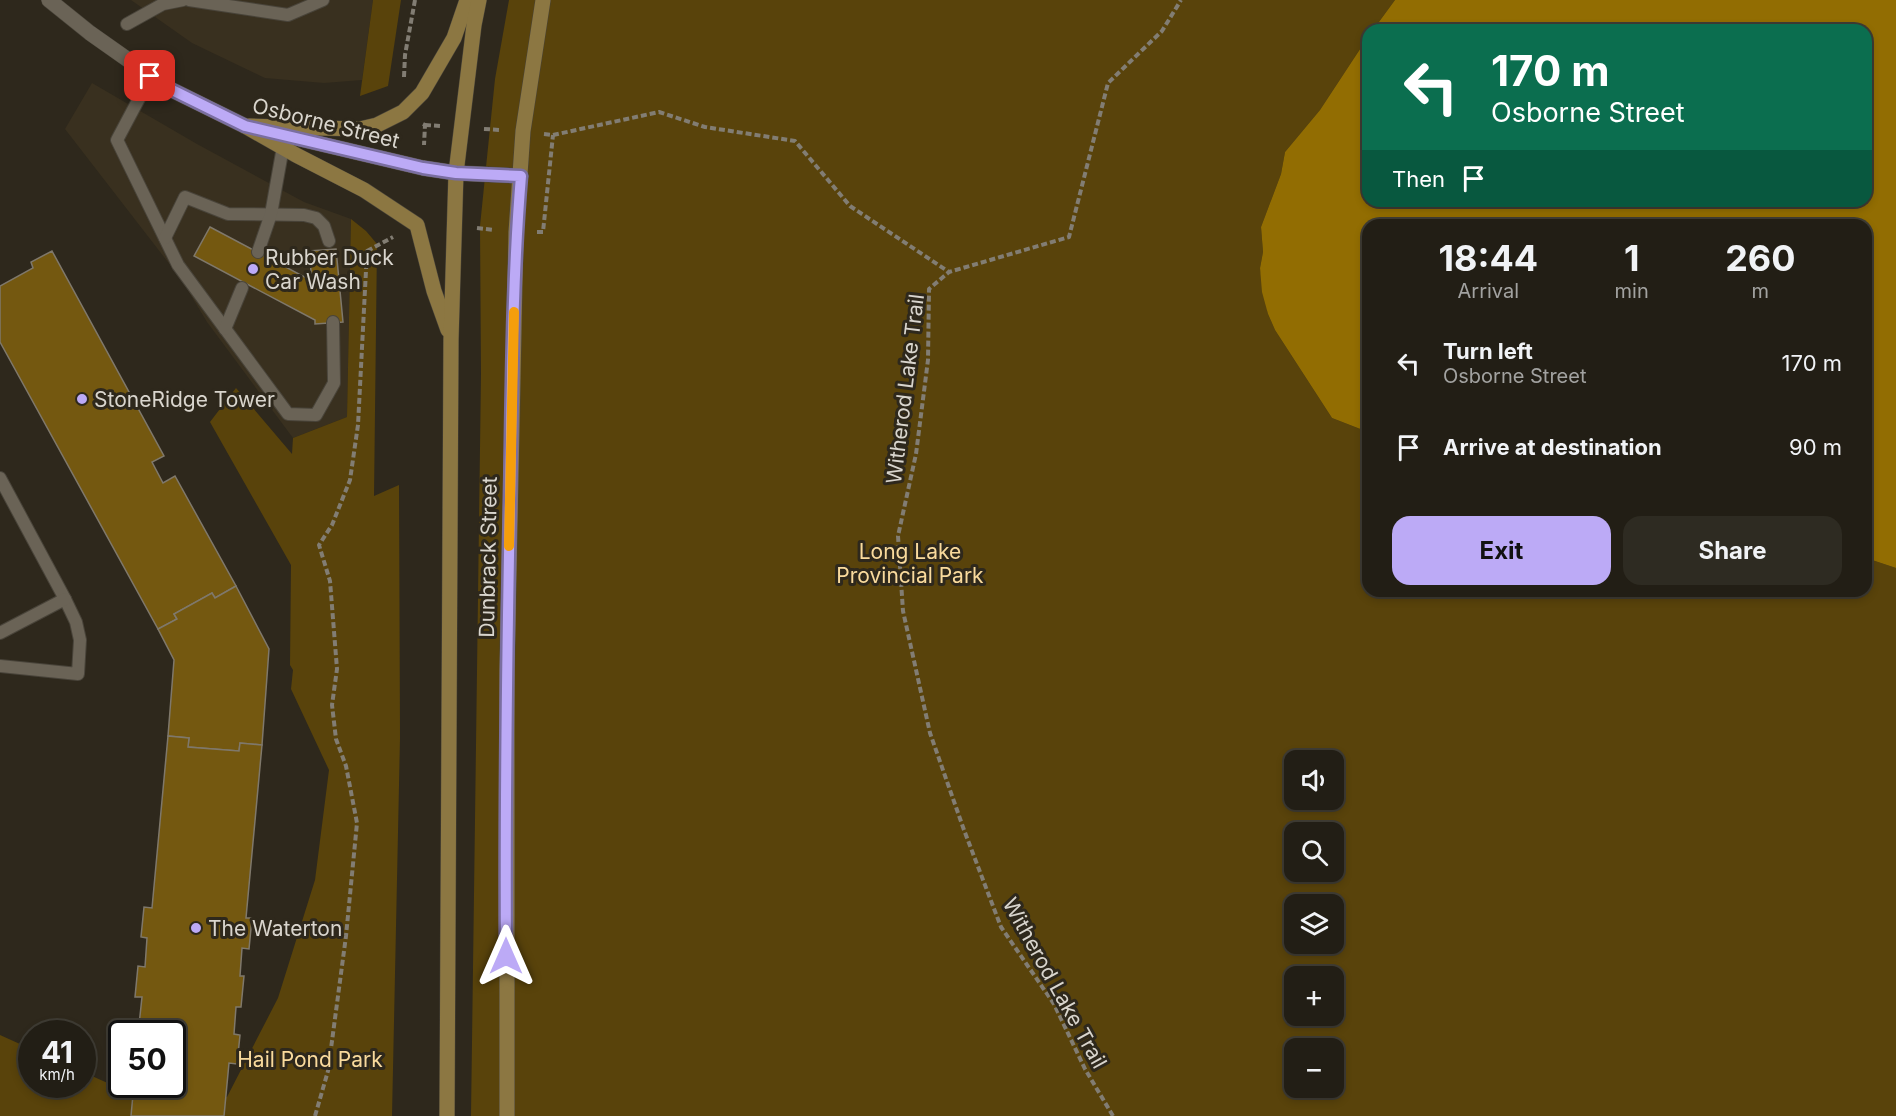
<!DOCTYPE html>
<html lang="en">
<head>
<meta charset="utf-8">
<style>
	body { margin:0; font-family:Inter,sans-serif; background:#2e2b22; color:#f1f3f6; height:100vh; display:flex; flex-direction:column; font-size:22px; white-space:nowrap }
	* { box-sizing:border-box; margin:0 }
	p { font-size:20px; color:#a2a2a0 }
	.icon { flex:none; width:33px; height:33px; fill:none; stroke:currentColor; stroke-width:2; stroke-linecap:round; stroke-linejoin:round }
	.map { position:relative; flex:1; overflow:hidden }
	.panel { position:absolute; left:1362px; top:219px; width:510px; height:378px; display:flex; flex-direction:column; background:#221e15; border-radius:18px; box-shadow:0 3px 9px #0003,0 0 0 2px #3f3c34 }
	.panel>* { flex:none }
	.hud { position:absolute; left:1362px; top:24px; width:510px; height:183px; border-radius:18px; box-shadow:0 3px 9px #0003,0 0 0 2px #3f3c34; background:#0b6e4f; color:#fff; overflow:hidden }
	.controls { position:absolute; left:1284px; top:750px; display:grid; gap:12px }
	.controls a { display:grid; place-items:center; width:60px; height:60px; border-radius:12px; background:#221e15; box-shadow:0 3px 9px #0003,0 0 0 2px #3f3c34; font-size:30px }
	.speed { position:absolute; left:18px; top:1020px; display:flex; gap:12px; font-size:30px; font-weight:700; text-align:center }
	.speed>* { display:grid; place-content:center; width:78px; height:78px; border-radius:50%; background:#221e15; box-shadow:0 3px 9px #0003,0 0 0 2px #3f3c34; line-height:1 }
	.speed small { font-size:15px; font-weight:400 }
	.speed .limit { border:3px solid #111; border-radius:9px; background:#fff; color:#111 }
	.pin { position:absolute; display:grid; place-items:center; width:51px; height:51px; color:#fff; margin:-26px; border-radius:12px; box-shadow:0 3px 9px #0006 }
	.me { position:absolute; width:66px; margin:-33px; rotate:0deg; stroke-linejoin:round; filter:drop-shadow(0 0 4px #0008) }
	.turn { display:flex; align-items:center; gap:21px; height:126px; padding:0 30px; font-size:27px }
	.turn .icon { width:78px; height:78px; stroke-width:2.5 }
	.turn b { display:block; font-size:42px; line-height:51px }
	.then { display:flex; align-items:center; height:57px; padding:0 30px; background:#0003; gap:12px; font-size:22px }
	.eta { display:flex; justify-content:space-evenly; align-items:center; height:102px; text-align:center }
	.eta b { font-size:36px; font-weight:700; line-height:42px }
	.cta { display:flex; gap:12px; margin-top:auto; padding:12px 30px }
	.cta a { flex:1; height:69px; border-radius:18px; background:#bcaaf6; color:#111; font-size:24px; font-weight:700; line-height:69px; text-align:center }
	.cta a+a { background:#2e2b22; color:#f1f3f6 }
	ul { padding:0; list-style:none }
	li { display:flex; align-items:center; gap:18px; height:84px; padding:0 30px }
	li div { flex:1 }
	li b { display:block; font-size:22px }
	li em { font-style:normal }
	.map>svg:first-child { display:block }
</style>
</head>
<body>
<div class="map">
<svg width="1896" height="1116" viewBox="0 0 1896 1116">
	<rect width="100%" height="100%" fill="#2e281c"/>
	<!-- built -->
	<g fill="#39301f">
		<polygon points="131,0 373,0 362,80 324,83 265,78 192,43"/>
		<polygon points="92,83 197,144 304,202 351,219 347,417 293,438 207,322 181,279 65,129"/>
	</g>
	<!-- green -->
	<g fill="#59430b" fill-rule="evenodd">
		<polygon points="373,0 401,0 388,86 360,96"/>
		<path d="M509 0H1395L1373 30H1368V37L1320 110 1285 152 1281 174 1261 227 1263 252 1260 268 1268 314 1275 330 1332 418 1368 432V591H1866V558L1896 568V1116H471L481 374 480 226 495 79ZM1294 760H1334V800H1294ZM1294 832H1334V872H1294ZM1294 904H1334V944H1294ZM1294 976H1334V1016H1294ZM1294 1048H1334V1088H1294Z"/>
		<polygon points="351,219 366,231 377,244 374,496 399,485 400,738 392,1116 0,1116 0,1035 31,1049 32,1084 82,1084 83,1072 159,1106 227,1097 278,998 315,880 329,770 291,689 293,670 290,665 291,565 210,422 236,388 292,454 293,438 347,417"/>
	</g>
	<!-- water -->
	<polygon fill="#926d02" points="1395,0 1896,0 1896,568 1866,558 1866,225 1368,225 1368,432 1332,418 1275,330 1268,314 1262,292 1260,268 1263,252 1261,227 1281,174 1285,152 1320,110 1368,37 1368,201 1866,201 1866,30 1373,30"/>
	<!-- building -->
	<g fill="#745810" stroke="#7f786b" stroke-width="1.5">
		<polygon points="210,227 312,281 309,251 336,249 343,322 315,324 315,320 194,256"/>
		<polygon points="52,251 164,456 152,462 163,483 175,476 236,586 215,598 212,593 174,614 177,619 158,629 0,342 0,286 33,268 31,262"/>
		<polygon points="236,586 269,649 262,745 240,743 239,751 188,747 189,738 168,736 174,660 158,629 177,619 174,614 212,593 215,598"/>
		<polygon points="168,736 189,738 188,747 239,751 240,743 262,745 246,918 252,918 249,949 242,948 240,976 244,976 241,1007 236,1007 234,1034 240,1035 237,1064 229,1063 224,1116 131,1116 134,1084 172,1084 172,1034 132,1034 133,1024 139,1025 142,997 135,997 138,966 145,967 147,938 141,937 144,907 152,908"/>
	</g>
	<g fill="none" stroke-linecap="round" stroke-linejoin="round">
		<!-- service casing -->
		<g stroke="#49443a" stroke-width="14">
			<g id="service">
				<polyline points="189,0 288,15 323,0"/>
				<polyline points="127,24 163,4 183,0"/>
				<polyline points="151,76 117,140 178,265 288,414 316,415 334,383 333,322"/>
				<polyline points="165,238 185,197 228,214 304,215 316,218 324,226 329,241"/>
				<polyline points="258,252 271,214 283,147"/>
				<polyline points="225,329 242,288"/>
				<polyline points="0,478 65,599 76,622 80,640 78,674 0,666"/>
				<polyline points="0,633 65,599"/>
			</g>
		</g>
		<!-- tertiary casing -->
		<g stroke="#49443a" stroke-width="16">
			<polyline id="tertiary" points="49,0 90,33 168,88 245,126 423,168 456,173 521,176"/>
		</g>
		<!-- secondary casing -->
		<g stroke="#49443a" stroke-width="16">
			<g id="secondary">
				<polyline points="245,126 296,155 364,190 417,225 434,291 448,330"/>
				<polyline points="249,126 360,129 377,125 403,112 422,93 454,38 467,0"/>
				<polyline points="447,1116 451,340 456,173 474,25 479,0"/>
				<polyline points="507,1116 507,670 516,232 523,131 543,0"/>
			</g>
		</g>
		<!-- path -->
		<g stroke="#827d73" stroke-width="4" stroke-dasharray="6 3" stroke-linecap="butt">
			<polyline points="404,77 405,55 415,0"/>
			<polyline points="423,124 425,125 424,145"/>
			<polyline points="425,125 441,126"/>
			<polyline points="484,129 501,130"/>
			<polyline points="544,134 553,135 659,112 705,127 795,141 850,206 949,272"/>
			<polyline points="477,228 494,230"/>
			<polyline points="537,232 543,232 553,135"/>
			<polyline points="315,1116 328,1071 346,936 357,823 346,766 336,739 332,705 337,669 330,581 319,545 332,525 350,480 358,425 367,251 393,237"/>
			<polyline points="1113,1116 1085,1069 1054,1004 1001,927 964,830 930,733 903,611 898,536 916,454 928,360 929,289 949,272 1069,237 1108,83 1162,31 1181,0"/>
		</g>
		<!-- service -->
		<use href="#service" stroke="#6a6356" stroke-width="12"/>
		<!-- tertiary -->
		<use href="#tertiary" stroke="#6a6356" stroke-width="15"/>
		<!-- secondary -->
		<use href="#secondary" stroke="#8c7742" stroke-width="15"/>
	</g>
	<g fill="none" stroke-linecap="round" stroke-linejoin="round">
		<!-- route casing -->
		<g stroke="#7a6ea0" stroke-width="15">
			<path id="route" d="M150 76 168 88 245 126 423 168 456 173 521 176C512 284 512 394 510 502 507 654 505 805 506 956"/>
		</g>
		<!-- route -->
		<use href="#route" stroke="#bcaaf6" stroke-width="10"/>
		<!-- slow -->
		<polyline stroke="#f59e0b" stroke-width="10" points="509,546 514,312"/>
	</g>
	<!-- markers -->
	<g fill="#bcaaf6" stroke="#2e281c" stroke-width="2">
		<circle cx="253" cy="269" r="6"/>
		<circle cx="82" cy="399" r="6"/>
		<circle cx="196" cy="928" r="6"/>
	</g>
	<g text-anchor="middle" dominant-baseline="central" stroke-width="6" stroke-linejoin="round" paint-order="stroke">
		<!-- street labels -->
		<g font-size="21" fill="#d9d5cd" stroke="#2e281c">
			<text transform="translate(326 123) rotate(14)">Osborne Street</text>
			<text transform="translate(905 389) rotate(-83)">Witherod Lake Trail</text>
			<text transform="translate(488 557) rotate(-89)">Dunbrack Street</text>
			<text transform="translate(1055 983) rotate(61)">Witherod Lake Trail</text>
		</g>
		<!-- poi labels -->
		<g font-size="21" fill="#d9d5cd" stroke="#2e281c" text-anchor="start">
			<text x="265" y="257">Rubber Duck<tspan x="265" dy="24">Car Wash</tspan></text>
			<text x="94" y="399">StoneRidge Tower</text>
			<text x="208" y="928">The Waterton</text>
		</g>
		<!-- park labels -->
		<g font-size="21" fill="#f9da9c" stroke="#2e281c">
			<text x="910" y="551">Long Lake<tspan x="910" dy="24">Provincial Park</tspan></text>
			<text x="310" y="1059">Hail Pond Park</text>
		</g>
	</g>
</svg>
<div class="controls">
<a><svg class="icon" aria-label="sound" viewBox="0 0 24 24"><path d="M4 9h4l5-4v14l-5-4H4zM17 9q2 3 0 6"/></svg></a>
<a><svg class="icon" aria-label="search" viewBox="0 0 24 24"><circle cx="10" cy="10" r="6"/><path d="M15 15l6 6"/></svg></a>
<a><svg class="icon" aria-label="layers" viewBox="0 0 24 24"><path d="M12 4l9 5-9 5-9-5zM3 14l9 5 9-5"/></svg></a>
<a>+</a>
<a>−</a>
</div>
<div class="speed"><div>41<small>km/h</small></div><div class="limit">50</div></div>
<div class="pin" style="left:150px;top:76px;background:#d93025"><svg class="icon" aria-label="arrive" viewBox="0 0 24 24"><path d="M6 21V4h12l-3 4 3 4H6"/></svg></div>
<svg class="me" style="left:506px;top:956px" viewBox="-20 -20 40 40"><path d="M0-17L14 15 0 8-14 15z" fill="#bcaaf6" stroke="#fff" stroke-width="4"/></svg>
<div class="hud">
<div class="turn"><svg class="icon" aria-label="left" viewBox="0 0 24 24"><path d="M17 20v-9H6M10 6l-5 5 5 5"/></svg><div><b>170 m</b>Osborne Street</div></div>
<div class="then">Then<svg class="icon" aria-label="arrive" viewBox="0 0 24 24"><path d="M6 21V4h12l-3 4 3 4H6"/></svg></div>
</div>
<section class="panel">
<div class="eta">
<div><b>18:44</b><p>Arrival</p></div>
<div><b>1</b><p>min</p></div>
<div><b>260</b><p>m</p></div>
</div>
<ul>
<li><svg class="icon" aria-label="left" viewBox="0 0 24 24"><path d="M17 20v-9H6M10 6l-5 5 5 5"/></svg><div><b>Turn left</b><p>Osborne Street</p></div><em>170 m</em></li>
<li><svg class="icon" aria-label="arrive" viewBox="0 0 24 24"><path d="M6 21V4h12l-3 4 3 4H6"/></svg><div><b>Arrive at destination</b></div><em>90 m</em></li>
</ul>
<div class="cta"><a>Exit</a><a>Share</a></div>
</section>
</div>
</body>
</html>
